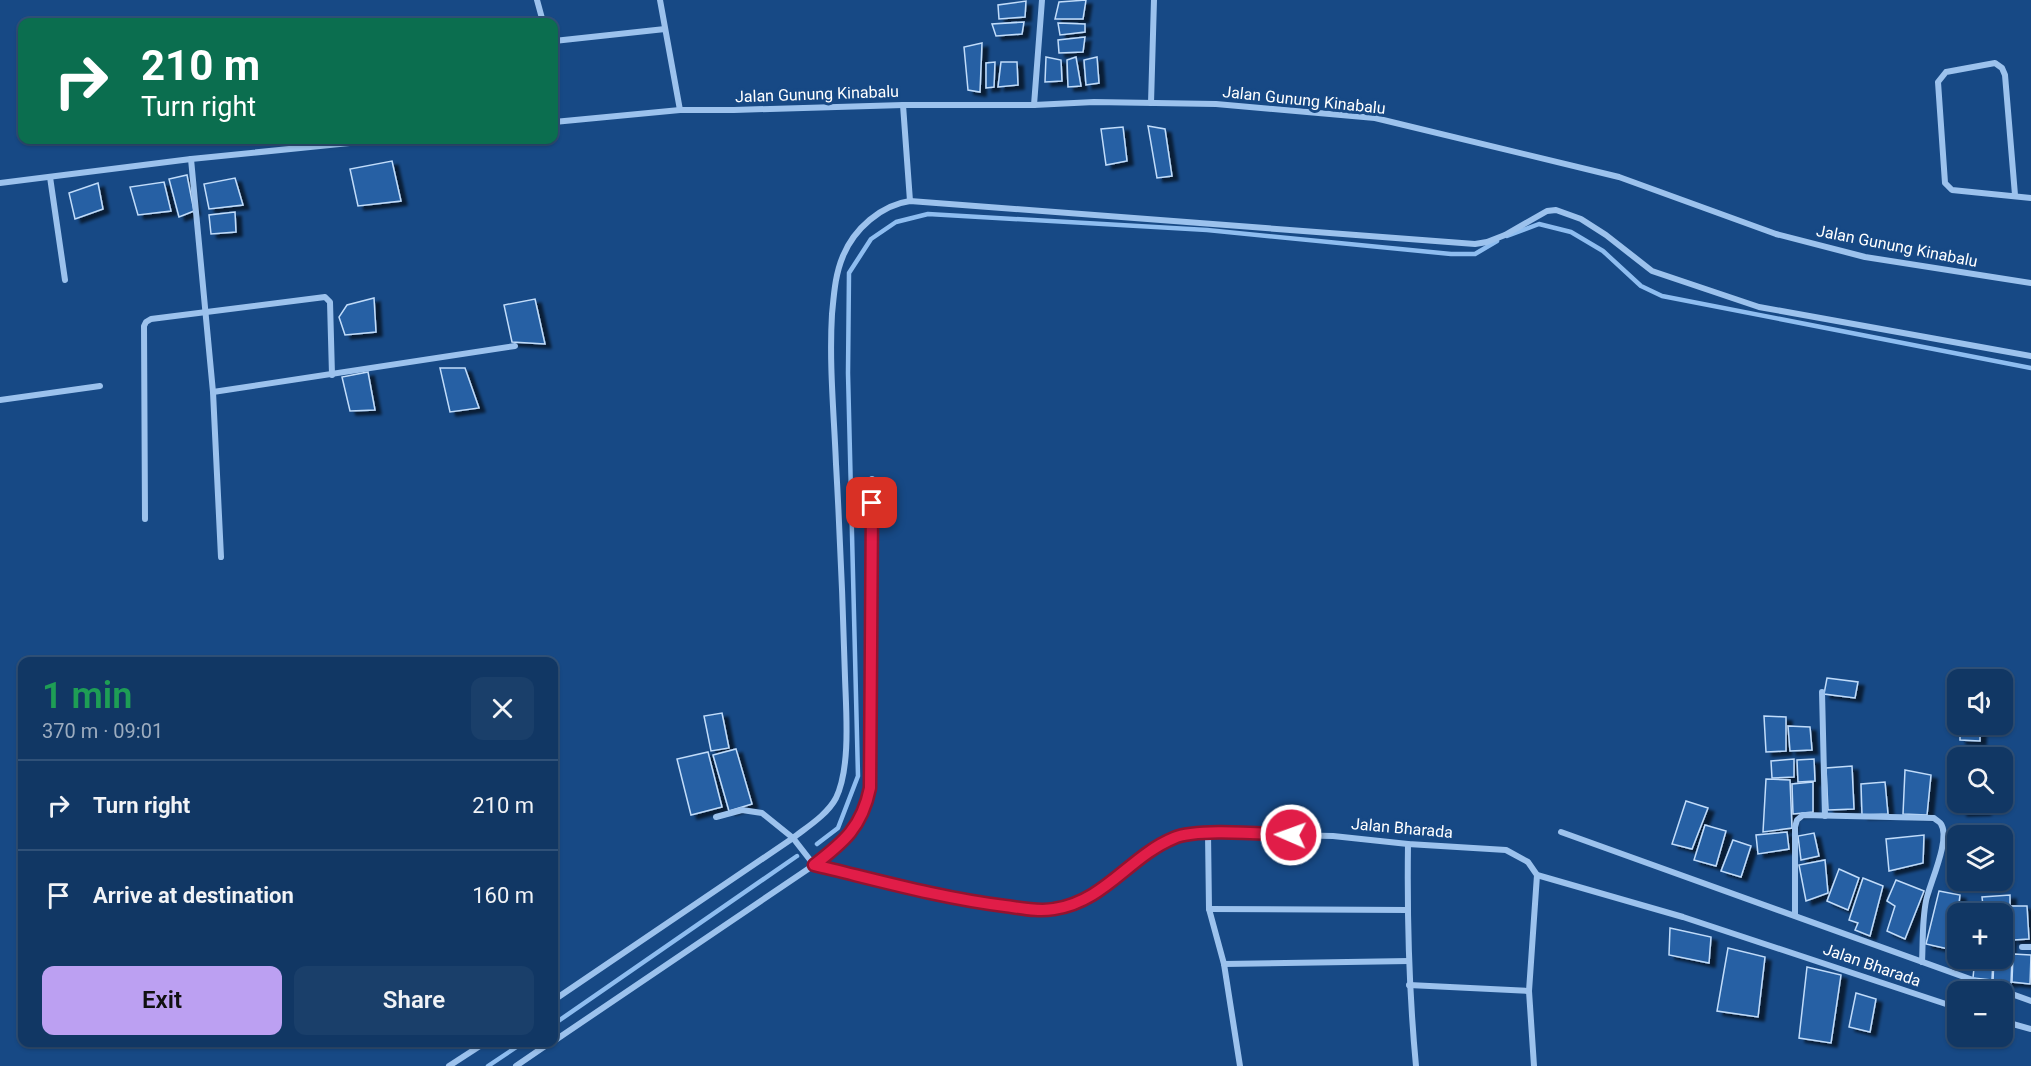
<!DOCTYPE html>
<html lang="en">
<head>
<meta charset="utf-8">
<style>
	body { margin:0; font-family:Roboto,sans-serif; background:#1a3f6a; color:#f1f3f6; height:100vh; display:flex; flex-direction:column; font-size:22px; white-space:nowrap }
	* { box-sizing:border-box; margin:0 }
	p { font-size:20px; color:#9cacbf }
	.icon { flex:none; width:33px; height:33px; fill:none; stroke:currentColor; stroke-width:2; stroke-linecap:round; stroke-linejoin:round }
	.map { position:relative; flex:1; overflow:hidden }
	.side { position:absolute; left:18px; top:657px; width:540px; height:390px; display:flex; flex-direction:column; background:#113764; border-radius:12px; box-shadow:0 2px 4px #0004,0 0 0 2px #305178 }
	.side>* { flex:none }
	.top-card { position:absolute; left:18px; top:18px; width:540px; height:126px; border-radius:12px; box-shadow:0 2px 4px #0004,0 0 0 2px #305178; background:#0b6e4f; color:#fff; overflow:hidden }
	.buttons { position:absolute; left:1947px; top:669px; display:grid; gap:12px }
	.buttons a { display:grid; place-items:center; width:66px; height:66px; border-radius:12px; background:#113764; box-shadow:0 2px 4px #0004,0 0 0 2px #305178; font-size:30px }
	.pin { position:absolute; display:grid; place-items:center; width:51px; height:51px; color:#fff; margin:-26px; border-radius:12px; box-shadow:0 3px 9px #0006 }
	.me { position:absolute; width:66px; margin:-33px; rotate:272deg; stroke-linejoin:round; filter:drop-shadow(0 0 4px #0008) }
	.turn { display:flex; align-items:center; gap:21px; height:126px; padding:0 24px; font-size:27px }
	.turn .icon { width:78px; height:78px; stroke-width:2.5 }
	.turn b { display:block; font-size:42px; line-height:51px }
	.round { display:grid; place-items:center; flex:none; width:63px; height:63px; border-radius:12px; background:#1a3f6a }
	.overview { display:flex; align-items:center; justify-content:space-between; height:102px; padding:0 24px }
	h1 { font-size:36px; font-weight:600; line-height:45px; color:#1e9e55 }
	.cta { display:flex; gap:12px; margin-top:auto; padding:12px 24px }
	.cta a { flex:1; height:69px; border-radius:12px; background:#bca0f2; color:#111; font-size:24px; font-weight:600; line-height:69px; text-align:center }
	.cta a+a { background:#1a3f6a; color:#f1f3f6 }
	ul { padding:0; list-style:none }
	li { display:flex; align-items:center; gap:18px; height:90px; padding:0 24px; border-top:2px solid #305178 }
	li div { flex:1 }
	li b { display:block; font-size:22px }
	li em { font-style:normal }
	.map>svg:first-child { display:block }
</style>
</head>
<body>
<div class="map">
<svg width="2031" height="1066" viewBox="0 0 2031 1066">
	<defs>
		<filter id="shadow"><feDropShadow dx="6" dy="4" stdDeviation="1.5" flood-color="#0009"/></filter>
	</defs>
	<rect width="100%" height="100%" fill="#174985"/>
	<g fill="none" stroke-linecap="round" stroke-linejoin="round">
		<!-- stream -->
		<g stroke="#8ebdf0" stroke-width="4.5">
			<polyline points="1507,236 1539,224 1571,232 1603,251 1641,286 1662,296 2031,368"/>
			<polyline points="817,844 838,828 858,776 848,373 849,273 871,239 896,222 928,214 1207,230 1451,254 1475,254 1497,241"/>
			<polyline points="554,1024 797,856"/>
			<polyline points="488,1066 524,1042"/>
		</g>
	</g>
	<!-- building -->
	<g fill="#2560a4" stroke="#c1dcfa" stroke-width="1.5" filter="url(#shadow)">
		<polygon points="1086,0 1083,19 1055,19 1059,2"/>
		<polygon points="1026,1 1025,17 999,19 998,5"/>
		<polygon points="1024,22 1022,34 996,36 992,24"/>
		<polygon points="1058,23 1085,24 1085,32 1060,35"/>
		<polygon points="1085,37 1083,52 1059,53 1058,40"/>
		<polygon points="982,43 980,92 968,90 964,47"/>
		<polygon points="1046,57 1061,60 1062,81 1045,82"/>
		<polygon points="1076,57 1081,86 1068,87 1067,60"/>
		<polygon points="1097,57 1099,83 1086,85 1084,60"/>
		<polygon points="995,62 994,87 986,88 986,63"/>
		<polygon points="1001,62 1017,62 1018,85 998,87"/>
		<polygon points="1148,126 1165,129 1172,176 1157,178"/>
		<polygon points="1123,127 1127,161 1106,165 1101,129"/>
		<polygon points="392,161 401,201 358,206 350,169"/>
		<polygon points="187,175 194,211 179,217 169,179"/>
		<polygon points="235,178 243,205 209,209 204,184"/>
		<polygon points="164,182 171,211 138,215 130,187"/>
		<polygon points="98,183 103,209 75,219 69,193"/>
		<polygon points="235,212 236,232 211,234 209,215"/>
		<polygon points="374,298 376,332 345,335 339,317 347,305"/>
		<polygon points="535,299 545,344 512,342 504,305"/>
		<polygon points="440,368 465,368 479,408 450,412"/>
		<polygon points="368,372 375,410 350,411 342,377"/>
		<polygon points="1827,678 1858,682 1855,698 1824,694"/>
		<polygon points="722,713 729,748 711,751 704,716"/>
		<polygon points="1764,716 1786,717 1786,751 1766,752"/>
		<polygon points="1960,724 1980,724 1980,741 1960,740"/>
		<polygon points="1788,726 1810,727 1812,750 1790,751"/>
		<polygon points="736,749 752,804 729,811 713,755"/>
		<polygon points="708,752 722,807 691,815 677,759"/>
		<polygon points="1794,759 1794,777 1772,778 1771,761"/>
		<polygon points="1814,759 1815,781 1798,782 1797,760"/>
		<polygon points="1852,766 1854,809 1828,810 1826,768"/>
		<polygon points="1905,770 1931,775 1927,815 1903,814"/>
		<polygon points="1766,779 1790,780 1792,828 1763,832"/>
		<polygon points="1813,782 1813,812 1793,814 1792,784"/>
		<polygon points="1885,782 1888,814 1862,815 1861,784"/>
		<polygon points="1686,801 1708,808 1692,849 1672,844"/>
		<polygon points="1962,802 1985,802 1985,811 1961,812"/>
		<polygon points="1705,825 1726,831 1716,866 1694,860"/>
		<polygon points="1787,832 1789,849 1758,854 1756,835"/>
		<polygon points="1814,833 1819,856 1801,860 1798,836"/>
		<polygon points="1924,835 1923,863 1889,871 1886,839"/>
		<polygon points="1733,840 1751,846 1741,877 1721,871"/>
		<polygon points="1825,860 1828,893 1806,901 1799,865"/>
		<polygon points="1839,869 1859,878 1848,910 1827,901"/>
		<polygon points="1863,878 1883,886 1870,936 1855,930 1858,923 1849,920"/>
		<polygon points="1896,880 1924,891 1905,939 1887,931 1895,906 1887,901"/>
		<polygon points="1939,891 1960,895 1953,950 1926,944"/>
		<polygon points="2010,895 2010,923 2002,923 2002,914 1984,914 1982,897"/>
		<polygon points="2011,906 2027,906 2029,939 2013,940"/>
		<polygon points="2002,927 2011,928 2009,953 2002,952"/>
		<polygon points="1670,928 1711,937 1709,963 1669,955"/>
		<polygon points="1728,948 1765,957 1758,1017 1717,1011"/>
		<polygon points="2013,954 2031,955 2030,984 2012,982"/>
		<polygon points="2002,955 2012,957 2011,983 1993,981 1994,958 2002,958"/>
		<polygon points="1975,958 1993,958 1992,980 1973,978"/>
		<polygon points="1807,967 1841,975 1831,1043 1799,1038"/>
		<polygon points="1856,993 1876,999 1870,1032 1849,1027"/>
	</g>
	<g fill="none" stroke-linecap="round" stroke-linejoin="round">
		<!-- minor -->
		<g stroke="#9cc2ed" stroke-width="6">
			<polyline points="537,0 543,22"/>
			<polyline points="660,0 680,110"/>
			<polyline points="554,41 665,29"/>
			<polyline points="1151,103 1154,0"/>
			<polyline points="903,105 910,201"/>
			<polyline points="1034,105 1042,0"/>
			<polyline points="554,122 680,110 734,110 903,105 1034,105 1094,102 1216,104 1375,118 1619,177 1776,234 1865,257 2031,283"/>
			<polyline points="191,159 213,392 221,557"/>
			<polyline points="50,177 65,280"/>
			<polyline points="0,183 191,159 379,140"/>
			<polyline points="2015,195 2005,75 2002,68 1995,63 1946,72 1938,82 1945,183 1952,190 2031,198"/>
			<polyline points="213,392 515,346"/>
			<polyline points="0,400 100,386"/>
			<polyline points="145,519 144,326 146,322 151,319 325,297 330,302 332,375"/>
			<polyline points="1822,692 1825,816"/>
			<polyline points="716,817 742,810 762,813 793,838 814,865 970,902 1030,909 1053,910 1090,898 1152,850 1166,841 1186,833 1333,836 1408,844 1506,850 1528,862 1537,875 1529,991 1534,1066"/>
			<polyline points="1561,832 2031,1001"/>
			<polyline points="1208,833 1209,909 1224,964 1240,1066"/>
			<path d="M1408 844C1407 918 1409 992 1416 1066"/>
			<polyline points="1537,875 1683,917 1958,1008"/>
			<polyline points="1209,909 1407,910"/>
			<path d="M1795 915V827L1797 820 1803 815 1934 818C1936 820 1940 822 1941 824 1951 839 1929 885 1926 901 1922 921 1923 943 1922 962"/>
			<polyline points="2022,947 2031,947"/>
			<polyline points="1224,964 1409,961"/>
			<polyline points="1409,985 1529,991"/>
			<path d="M554 1000 793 838C807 827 827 815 836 798 851 767 846 711 845 677 843 606 840 535 836 464 834 414 829 364 832 314 834 294 835 275 843 256 854 229 881 205 910 201L1475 244 1487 242 1505 235 1547 211 1556 210 1581 219 1606 235 1652 271 1759 307 2031 356"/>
			<polyline points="2002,1021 2031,1029"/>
			<path d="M554 1041 814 865C844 842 862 827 870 788L872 479"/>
			<polyline points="449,1066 486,1042"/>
			<polyline points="516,1066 551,1042"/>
		</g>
	</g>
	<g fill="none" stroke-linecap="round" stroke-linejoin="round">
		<!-- route casing -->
		<g stroke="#92132f" stroke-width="15">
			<path id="route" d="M872 503 870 788C862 827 844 842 814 865 877 880 940 898 1005 906 1021 908 1038 912 1054 909 1104 902 1130 856 1174 838 1197 828 1263 834 1291 835"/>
		</g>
		<!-- route -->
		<use href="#route" stroke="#e11d48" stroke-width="10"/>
	</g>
	<g text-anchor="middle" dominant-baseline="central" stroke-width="6" stroke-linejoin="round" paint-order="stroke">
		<!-- street labels -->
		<g font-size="16" fill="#fff" stroke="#174985">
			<text transform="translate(817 94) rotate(-2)">Jalan Gunung Kinabalu</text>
			<text transform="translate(1304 100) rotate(6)">Jalan Gunung Kinabalu</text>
			<text transform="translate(1897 246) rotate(11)">Jalan Gunung Kinabalu</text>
			<text transform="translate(1402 828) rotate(5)">Jalan Bharada</text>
			<text transform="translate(1872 965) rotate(19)">Jalan Bharada</text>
		</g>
	</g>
</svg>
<div class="buttons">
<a><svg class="icon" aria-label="sound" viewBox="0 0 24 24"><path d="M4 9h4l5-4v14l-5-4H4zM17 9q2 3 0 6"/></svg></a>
<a><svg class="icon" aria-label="search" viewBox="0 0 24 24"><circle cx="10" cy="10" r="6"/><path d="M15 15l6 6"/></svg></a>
<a><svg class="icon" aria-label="layers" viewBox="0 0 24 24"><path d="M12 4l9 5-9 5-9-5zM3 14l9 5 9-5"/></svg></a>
<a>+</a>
<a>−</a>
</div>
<div class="pin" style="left:872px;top:503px;background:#d93025"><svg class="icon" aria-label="arrive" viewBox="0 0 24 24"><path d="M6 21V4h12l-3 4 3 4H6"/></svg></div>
<svg class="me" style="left:1291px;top:835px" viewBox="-20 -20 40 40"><circle r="17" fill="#e11d48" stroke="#fff" stroke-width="3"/><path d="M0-11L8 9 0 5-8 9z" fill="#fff"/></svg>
<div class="top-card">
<div class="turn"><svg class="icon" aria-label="right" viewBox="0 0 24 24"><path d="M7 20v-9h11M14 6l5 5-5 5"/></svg><div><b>210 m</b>Turn right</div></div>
</div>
<section class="side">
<div class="overview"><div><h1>1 min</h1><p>370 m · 09:01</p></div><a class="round"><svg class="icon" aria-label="close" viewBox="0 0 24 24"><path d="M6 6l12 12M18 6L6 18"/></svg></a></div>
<ul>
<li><svg class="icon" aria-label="right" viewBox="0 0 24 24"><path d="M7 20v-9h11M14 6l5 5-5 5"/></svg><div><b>Turn right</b></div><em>210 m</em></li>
<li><svg class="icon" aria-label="arrive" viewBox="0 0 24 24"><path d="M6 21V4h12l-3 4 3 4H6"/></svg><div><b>Arrive at destination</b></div><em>160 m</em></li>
</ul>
<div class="cta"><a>Exit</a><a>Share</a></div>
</section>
</div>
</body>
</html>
